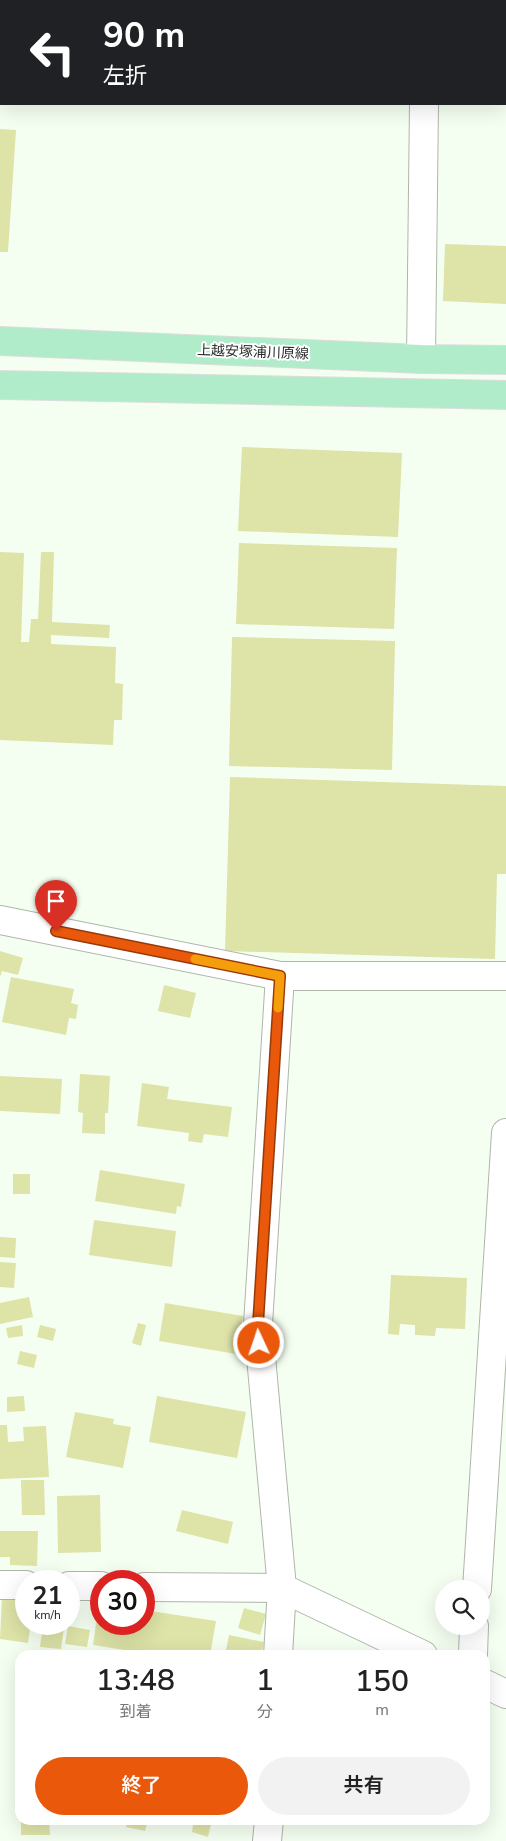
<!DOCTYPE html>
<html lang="ja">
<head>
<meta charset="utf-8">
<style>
	body { margin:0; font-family:"Nunito Sans","Noto Sans JP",sans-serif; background:#f2f2f2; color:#222; height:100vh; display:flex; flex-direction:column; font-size:19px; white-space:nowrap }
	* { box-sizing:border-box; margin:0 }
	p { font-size:16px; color:#767676 }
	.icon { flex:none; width:28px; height:28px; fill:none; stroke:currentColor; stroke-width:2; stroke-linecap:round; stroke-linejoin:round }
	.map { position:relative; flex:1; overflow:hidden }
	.sheet { position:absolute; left:15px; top:1650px; width:475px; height:175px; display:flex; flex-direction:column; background:#fff; border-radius:15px; box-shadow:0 5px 20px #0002 }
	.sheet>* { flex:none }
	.top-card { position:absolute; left:0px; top:0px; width:506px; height:105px; box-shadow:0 5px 20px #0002; background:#202124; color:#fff; overflow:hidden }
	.buttons { position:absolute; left:435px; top:1580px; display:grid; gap:10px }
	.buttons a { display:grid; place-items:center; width:55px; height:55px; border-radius:50%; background:#fff; box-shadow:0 5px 20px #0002; font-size:25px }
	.speed { position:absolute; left:15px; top:1570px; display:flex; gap:10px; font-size:25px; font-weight:700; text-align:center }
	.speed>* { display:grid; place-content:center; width:65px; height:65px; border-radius:50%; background:#fff; box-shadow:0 5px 20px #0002; line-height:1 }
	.speed small { font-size:12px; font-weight:400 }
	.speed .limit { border:8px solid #d22; background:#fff; color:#111 }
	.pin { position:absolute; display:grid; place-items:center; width:42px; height:42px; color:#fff; margin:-51px -21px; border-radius:50% 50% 50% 0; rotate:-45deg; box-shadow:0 0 5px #0007 }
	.pin .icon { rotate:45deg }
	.me { position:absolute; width:55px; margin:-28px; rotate:357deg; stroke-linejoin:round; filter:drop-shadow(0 0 4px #0008) }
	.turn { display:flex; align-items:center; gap:18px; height:105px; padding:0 20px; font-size:22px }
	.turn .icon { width:65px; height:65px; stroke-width:2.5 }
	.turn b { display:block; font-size:35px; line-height:42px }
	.eta { display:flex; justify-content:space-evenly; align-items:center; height:85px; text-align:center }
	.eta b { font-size:30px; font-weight:600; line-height:35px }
	.button { display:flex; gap:10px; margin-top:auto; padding:10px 20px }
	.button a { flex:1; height:58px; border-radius:30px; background:#ea580c; color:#fff; font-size:20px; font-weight:600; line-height:58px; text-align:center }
	.button a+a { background:#f2f2f2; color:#222 }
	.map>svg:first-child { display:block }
</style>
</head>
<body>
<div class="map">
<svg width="506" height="1841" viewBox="0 0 506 1841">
	<rect width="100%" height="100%" fill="#f5fff1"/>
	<!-- building -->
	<g fill="#dee3a8">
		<polygon points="0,129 16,130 8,252 0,252"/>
		<polygon points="445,244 506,246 506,304 443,301"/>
		<polygon points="242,447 402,453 398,537 238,531"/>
		<polygon points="239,543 397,548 394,629 236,624"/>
		<polygon points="0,552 24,553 21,642 29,642 31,619 38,619 41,552 54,552 52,622 110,625 109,638 51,635 51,644 116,647 115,683 123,684 122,720 114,720 113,745 0,740"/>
		<polygon points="232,637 395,641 392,770 229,766"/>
		<polygon points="230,777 506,786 506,874 497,874 495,959 225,951"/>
		<polygon points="0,951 23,958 18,975 2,971 0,977"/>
		<polygon points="11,977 74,989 71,1003 78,1005 76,1019 69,1018 66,1035 2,1022"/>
		<polygon points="164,985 196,993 190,1018 158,1011"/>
		<polygon points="80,1074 110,1076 108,1113 105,1113 105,1134 82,1133 83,1113 78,1112"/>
		<polygon points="0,1076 62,1079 60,1114 0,1111"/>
		<polygon points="142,1083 169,1087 167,1099 232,1107 228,1137 204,1134 202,1143 188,1141 189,1133 137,1126"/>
		<polygon points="100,1170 185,1184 181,1207 177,1206 176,1214 95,1201"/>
		<rect x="13" y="1174" width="17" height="20"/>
		<polygon points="94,1220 176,1231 172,1267 89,1255"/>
		<polygon points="0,1237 16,1238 15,1258 0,1257"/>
		<polygon points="0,1262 16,1263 14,1288 0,1287"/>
		<polygon points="391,1275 467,1278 465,1329 436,1328 435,1336 415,1335 415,1325 400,1324 399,1335 388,1334"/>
		<polygon points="29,1297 33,1317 0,1324 0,1303"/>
		<polygon points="165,1303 243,1316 236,1354 159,1341"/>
		<polygon points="138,1323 146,1325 141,1346 132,1343"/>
		<polygon points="22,1325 23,1336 8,1338 6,1328"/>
		<polygon points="40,1325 56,1329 53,1341 37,1337"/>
		<polygon points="20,1351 37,1355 34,1368 17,1364"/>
		<polygon points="24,1396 25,1411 7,1412 7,1397"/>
		<polygon points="157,1396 246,1412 237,1458 149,1442"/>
		<polygon points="75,1412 114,1419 113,1424 131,1427 123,1468 66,1457"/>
		<polygon points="0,1425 7,1425 8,1442 24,1441 23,1427 46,1426 49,1477 0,1479"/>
		<polygon points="21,1480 44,1480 45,1515 22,1515"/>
		<polygon points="100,1495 101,1552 58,1553 57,1496"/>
		<polygon points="182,1510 233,1522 228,1544 176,1531"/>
		<polygon points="0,1531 38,1531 37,1566 10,1565 10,1557 0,1557"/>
		<polygon points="2,1596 26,1599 26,1624 38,1624 38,1629 30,1628 28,1643 0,1639"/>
		<polygon points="99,1603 101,1603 101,1624 144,1624 144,1610 216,1621 210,1655 156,1655 93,1645"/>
		<polygon points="244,1608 266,1614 260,1635 238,1628"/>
		<polygon points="43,1625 64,1628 61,1649 40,1647"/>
		<polygon points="68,1626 90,1630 87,1647 65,1644"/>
		<polygon points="229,1635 264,1642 261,1655 225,1655"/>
		<polygon points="21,1820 49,1820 50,1835 21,1835"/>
		<polygon points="128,1820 148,1820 145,1831 126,1827"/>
		<polygon points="175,1820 212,1820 208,1837 192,1832 193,1825"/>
	</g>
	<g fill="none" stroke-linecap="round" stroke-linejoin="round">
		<!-- minor casing -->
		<g stroke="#aeb6a9" stroke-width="30">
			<g id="minor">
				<polyline points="425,1 425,0"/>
				<polyline points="421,359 424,104"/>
				<polyline points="0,920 280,976 506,976"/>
				<polyline points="0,1585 26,1585"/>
				<polyline points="69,1586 101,1586"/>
				<polyline points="144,1587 282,1588 423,1655"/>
				<polyline points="477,1589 506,1133"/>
				<polyline points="278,1655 282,1588 258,1324 280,976"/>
				<polyline points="473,1655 474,1626"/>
				<polyline points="485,1684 506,1694"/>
				<polyline points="267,1841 269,1820"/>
			</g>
		</g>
		<!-- major casing -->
		<g stroke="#ddd" stroke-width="30">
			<g id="major">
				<polyline points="0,341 421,359 506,360"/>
				<polyline points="0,385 506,395"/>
			</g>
		</g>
		<!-- minor -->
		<use href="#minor" stroke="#fff" stroke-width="28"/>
		<!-- major -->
		<use href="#major" stroke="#b0ebca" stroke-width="28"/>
	</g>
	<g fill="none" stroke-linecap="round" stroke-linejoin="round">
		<!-- route casing -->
		<g stroke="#983908" stroke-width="12">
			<polyline id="route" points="56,931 280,976 258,1324 259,1343"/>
		</g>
		<!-- route -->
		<use href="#route" stroke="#ea580c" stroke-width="9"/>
		<!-- slow -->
		<polyline stroke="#f59e0b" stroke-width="9" points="195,959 280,976 278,1008"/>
	</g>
	<g text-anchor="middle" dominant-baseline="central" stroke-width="4" stroke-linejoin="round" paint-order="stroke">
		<!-- street labels -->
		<g font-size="14" fill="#2a2d28" stroke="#fff">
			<text transform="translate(253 352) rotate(2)">上越安塚浦川原線</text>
		</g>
	</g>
</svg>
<div class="buttons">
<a><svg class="icon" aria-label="search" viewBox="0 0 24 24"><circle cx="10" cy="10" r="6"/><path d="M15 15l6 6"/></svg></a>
</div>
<div class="speed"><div>21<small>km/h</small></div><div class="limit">30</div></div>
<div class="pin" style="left:56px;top:931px;background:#d93025"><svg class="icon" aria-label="arrive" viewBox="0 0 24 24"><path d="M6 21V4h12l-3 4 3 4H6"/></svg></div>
<svg class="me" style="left:259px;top:1343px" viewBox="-20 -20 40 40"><circle r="17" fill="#ea580c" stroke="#fff" stroke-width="3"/><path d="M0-11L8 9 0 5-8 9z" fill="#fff"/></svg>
<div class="top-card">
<div class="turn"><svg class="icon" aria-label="left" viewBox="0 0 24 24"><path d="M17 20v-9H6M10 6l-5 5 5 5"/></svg><div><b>90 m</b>左折</div></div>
</div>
<section class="sheet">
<div class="eta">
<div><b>13:48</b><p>到着</p></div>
<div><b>1</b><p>分</p></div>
<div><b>150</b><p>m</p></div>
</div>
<div class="button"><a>終了</a><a>共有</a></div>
</section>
</div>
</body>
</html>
